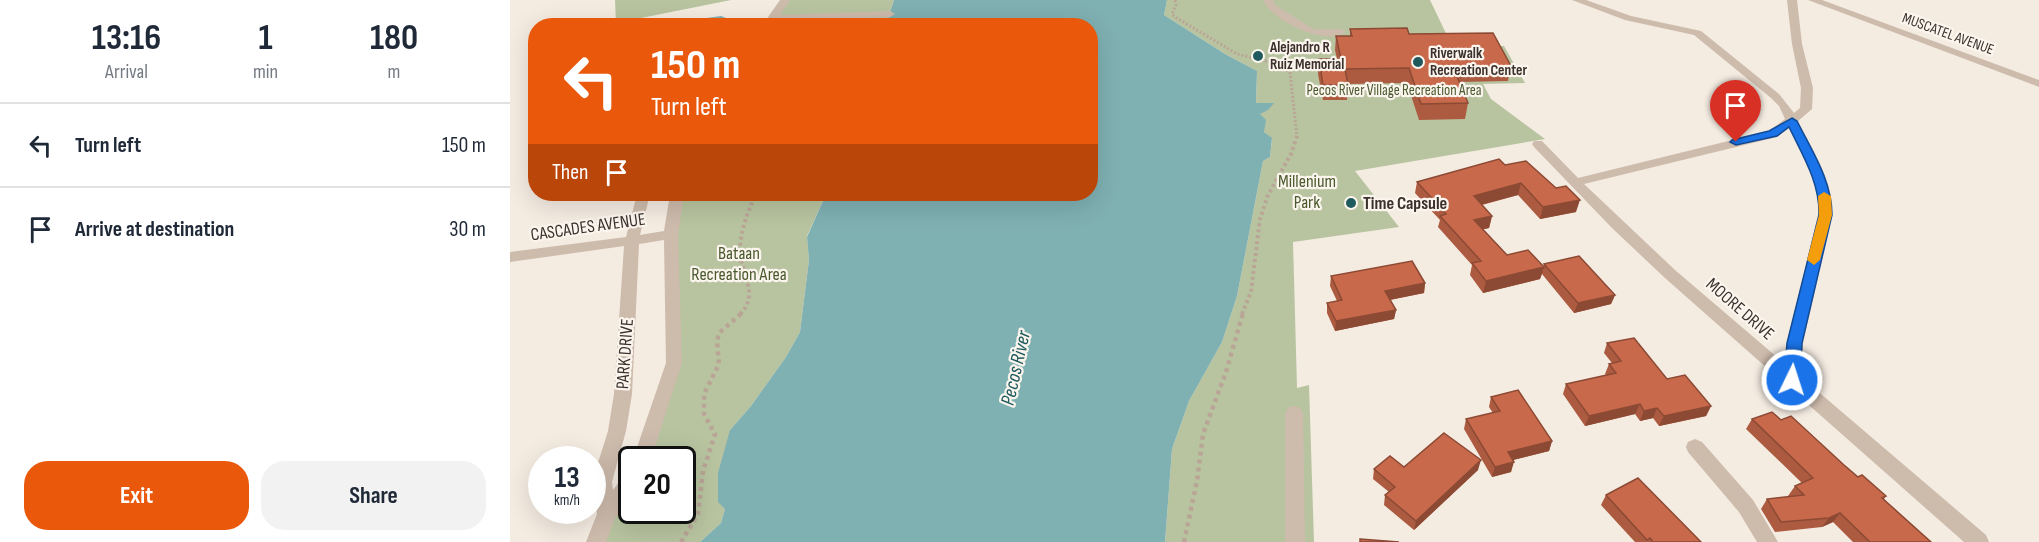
<!DOCTYPE html>
<html lang="en">
<head>
<meta charset="utf-8">
<style>
	body { margin:0; font-family:"Sofia Sans Condensed",sans-serif; background:#f2f2f3; color:#1f2937; height:100vh; display:flex; flex-direction:column; font-size:22px; white-space:nowrap }
	* { box-sizing:border-box; margin:0 }
	p { font-size:20px; color:#747a83 }
	.icon { flex:none; width:33px; height:33px; fill:none; stroke:currentColor; stroke-width:2; stroke-linecap:round; stroke-linejoin:round }
	.map { position:relative; flex:1; overflow:hidden }
	.drawer { display:flex; flex-direction:column; background:#fff; width:510px }
	.drawer>* { flex:none }
	.banner { position:absolute; left:18px; top:18px; width:570px; height:183px; border-radius:24px; box-shadow:0 6px 24px #0002; background:#ea580c; color:#fff; overflow:hidden }
	.speed { position:absolute; left:18px; top:446px; display:flex; gap:12px; font-size:30px; font-weight:700; text-align:center }
	.speed>* { display:grid; place-content:center; width:78px; height:78px; border-radius:50%; background:#fff; box-shadow:0 6px 24px #0002; line-height:1 }
	.speed small { font-size:15px; font-weight:400 }
	.speed .limit { border:3px solid #111; border-radius:9px; background:#fff; color:#111 }
	.pin { position:absolute; display:grid; place-items:center; width:51px; height:51px; color:#fff; margin:-62px -26px; border-radius:50% 50% 50% 0; rotate:-45deg; box-shadow:0 0 6px #0007 }
	.pin .icon { rotate:45deg }
	.me { position:absolute; width:66px; margin:-33px; rotate:4deg; stroke-linejoin:round; filter:drop-shadow(0 0 4px #0008) }
	.turn { display:flex; align-items:center; gap:21px; height:126px; padding:0 24px; font-size:27px }
	.turn .icon { width:78px; height:78px; stroke-width:2.5 }
	.turn b { display:block; font-size:42px; line-height:51px }
	.then { display:flex; align-items:center; height:57px; padding:0 24px; background:#0003; gap:12px; font-size:22px }
	.eta { display:flex; justify-content:space-evenly; align-items:center; height:102px; text-align:center }
	.eta b { font-size:36px; font-weight:700; line-height:42px }
	.primary-button { display:flex; gap:12px; margin-top:auto; padding:12px 24px }
	.primary-button a { flex:1; height:69px; border-radius:24px; background:#ea580c; color:#fff; font-size:24px; font-weight:700; line-height:69px; text-align:center }
	.primary-button a+a { background:#f2f2f3; color:#1f2937 }
	ul { padding:0; list-style:none }
	li { display:flex; align-items:center; gap:18px; height:84px; padding:0 24px; border-top:2px solid #e0e1e3 }
	li div { flex:1 }
	li b { display:block; font-size:22px }
	li em { font-style:normal }
	main { display:flex; flex:1; min-height:0 }
	.map>svg:first-child { display:block }
</style>
</head>
<body>
<main>
<section class="drawer">
<div class="eta">
<div><b>13:16</b><p>Arrival</p></div>
<div><b>1</b><p>min</p></div>
<div><b>180</b><p>m</p></div>
</div>
<ul>
<li><svg class="icon" aria-label="left" viewBox="0 0 24 24"><path d="M17 20v-9H6M10 6l-5 5 5 5"/></svg><div><b>Turn left</b></div><em>150 m</em></li>
<li><svg class="icon" aria-label="arrive" viewBox="0 0 24 24"><path d="M6 21V4h12l-3 4 3 4H6"/></svg><div><b>Arrive at destination</b></div><em>30 m</em></li>
</ul>
<div class="primary-button"><a>Exit</a><a>Share</a></div>
</section>
<div class="map">
<svg width="1529" height="542" viewBox="0 0 1529 542">
	<rect width="100%" height="100%" fill="#f4ebe1"/>
	<!-- green -->
	<g fill="#b8c4a0">
		<polygon points="105,0 221,0 106,23"/>
		<polygon points="275,0 384,0 376,25 257,26"/>
		<polygon points="657,0 920,0 943,48 994,46 1015,83 973,84 981,99 1035,139 845,171 889,227 783,242 787,388 799,385 804,542 655,542 662,449 679,401 712,342 727,296 753,161 760,157 762,139 754,132 750,114 763,103 746,104 747,71 715,54 654,15"/>
		<polygon points="167,194 316,194 297,236 299,260 290,332 276,357 241,406 220,430 215,509 211,523 190,542 86,542 121,480 122,510 172,510 172,459 132,459 164,363 162,221"/>
	</g>
	<!-- water -->
	<g fill="#7fb0b2">
		<polygon points="384,0 657,0 654,15 715,54 747,71 746,103 764,103 758,110 750,114 756,120 754,132 762,138 760,157 753,161 727,296 712,342 679,401 662,449 655,542 190,542 211,523 215,509 208,502 208,473 220,430 241,406 276,357 290,332 299,260 297,237 316,194 580,194 580,26 376,25"/>
		<polygon points="211,16 221,20 218,25 147,25"/>
	</g>
	<g fill="none" stroke-linecap="round" stroke-linejoin="round">
		<!-- path-far2 -->
		<polyline stroke="#b9a596" stroke-width="3" stroke-dasharray="2 2" stroke-linecap="butt" points="665,0 666,5 662,14 665,17 727,54 764,63 780,72 787,137"/>
		<!-- path-far1 -->
		<g stroke="#b9a596" stroke-width="4" stroke-dasharray="3 3" stroke-linecap="butt">
			<path d="M230 314C251 293 229 272 230 248 231 229 238 211 246 194"/>
			<polyline points="732,314 741,292 750,219 758,195 781,154 787,136"/>
		</g>
		<!-- path -->
		<g stroke="#b9a596" stroke-width="4.5" stroke-dasharray="4 4" stroke-linecap="butt">
			<polyline points="171,542 188,514 193,471 205,434 194,414 194,394 209,364 207,341 209,333 232,313"/>
			<polyline points="674,542 687,481 693,434 716,372 733,313"/>
		</g>
		<!-- minor -->
		<g fill="#cdbbac" fill-rule="evenodd">
			<polygon points="270,0 280,0 270,15 380,11 385,14 380,17 265,21 263,25 255,25 254,23"/>
			<path d="M753 0H763L765 5 803 29H831L836 32C816 47 762 21 753 0Z"/>
			<path d="M1062 0H1076L1121 16 1191 31 1269 94 1284 113 1290 108 1291 88 1282 44 1277 0H1287L1292 44 1303 88 1302 109 1288 121C1302 150 1324 181 1322 215L1293 343 1291 377 1476 535 1479 542H1454L1155 278 1102 228 1024 147 1022 144 1024 141H1032L1068 178 1259 131 1275 119 1269 106 1261 98 1184 35 1115 20ZM1279 128C1292 155 1311 184 1308 215L1277 343 1275 364 1165 270 1074 184 1267 137Z"/>
			<polygon points="1298,0 1312,0 1529,80 1529,87"/>
			<polygon points="127,194 140,194 130,235 154,231 160,194 174,194 168,235 172,363 141,459 123,459 156,363 154,240 129,244 122,394 116,431 102,482 103,490 115,474 122,472 122,496 105,518 96,542 76,542 87,514 82,482 98,431 104,394 114,246 0,262 0,252 116,237"/>
			<polygon points="784,406 790,408 793,413 795,542 775,542 775,413 778,408"/>
			<polygon points="1185,439 1192,442 1243,500 1268,542 1247,542 1229,512 1178,452 1176,447 1178,442"/>
		</g>
	</g>
	<!-- wall -->
	<g fill="#ac5a40">
		<polygon points="840,29 899,34 1001,66 998,81 949,82 958,103 955,119 909,120 897,83 838,84 837,100 813,100 808,74 809,59 827,59 825,50 826,36 840,36"/>
		<polygon points="995,165 1046,188 1066,212 1030,219 1008,195 972,205 982,216 979,228 973,229 997,255 1033,267 1034,264 1105,295 1101,304 1064,313 1032,274 1030,279 973,293 960,275 962,265 928,227 930,220 905,193 907,182"/>
		<polygon points="821,276 915,283 914,293 880,300 886,310 884,319 825,331 817,313 817,303 827,301 820,286"/>
		<polygon points="1097,343 1201,406 1196,416 1149,426 1143,418 1130,421 1125,414 1075,426 1053,394 1056,384 1096,375 1095,374 1099,364 1102,363 1094,353"/>
		<polygon points="981,397 1042,441 1039,451 1003,460 1001,472 982,477 954,429 956,419 983,413 979,407"/>
		<polygon points="1242,419 1271,420 1334,465 1348,477 1376,496 1374,499 1421,542 1343,542 1323,522 1312,527 1265,532 1251,509 1257,499 1280,497 1278,496 1285,486 1292,483 1236,429"/>
		<polygon points="894,467 968,470 904,530 874,505 875,495 879,492 863,479 864,469"/>
		<polygon points="1096,495 1191,542 1125,542 1091,505"/>
	</g>
	<!-- shaded-wall -->
	<g fill="#8c4a34">
		<polygon points="1011,183 1008,195 962,207 964,196"/>
		<polygon points="1070,200 1066,212 1030,219 1033,207"/>
		<polygon points="982,216 979,228 962,232 964,220"/>
		<polygon points="1034,267 1030,279 973,293 976,281"/>
		<polygon points="915,283 914,293 874,301 875,291"/>
		<polygon points="1105,295 1101,304 1064,313 1068,303"/>
		<polygon points="886,310 884,319 825,331 826,321"/>
		<polygon points="1130,404 1125,414 1075,426 1079,416"/>
		<polygon points="1201,406 1196,416 1149,426 1154,416"/>
		<polygon points="1147,408 1143,418 1130,421 1134,411"/>
		<polygon points="1042,441 1039,451 995,462 998,452"/>
		<polygon points="971,460 968,470 904,530 906,521"/>
		<polygon points="1004,462 1001,472 982,477 985,467"/>
		<polygon points="1330,513 1323,522 1312,527 1319,518"/>
	</g>
	<!-- building -->
	<g fill="#c8694b" stroke="#8c4a34" stroke-width="1.5">
		<polygon points="897,28 899,34 983,33 1001,66 943,67 958,103 911,104 899,68 835,69 838,85 813,85 809,59 831,59 826,36 842,36 840,29"/>
		<polygon points="989,159 995,165 1016,161 1046,188 1056,186 1070,200 1033,207 1011,183 964,196 982,216 964,220 997,255 1018,250 1034,267 976,281 962,263 971,261 930,216 936,214 907,182"/>
		<polygon points="1069,256 1105,295 1068,303 1034,264"/>
		<polygon points="902,261 915,283 875,291 886,310 826,321 817,303 832,300 821,276"/>
		<polygon points="1124,338 1157,379 1175,375 1201,406 1154,416 1147,408 1134,411 1130,404 1079,416 1056,384 1106,373 1099,364 1111,361 1097,343"/>
		<polygon points="1008,390 1042,441 998,452 1004,462 985,467 956,419 990,411 981,397"/>
		<polygon points="1262,412 1271,420 1281,416 1334,465 1348,477 1352,475 1376,496 1372,498 1421,542 1360,542 1330,513 1319,518 1271,522 1257,499 1294,495 1285,486 1303,478 1242,419"/>
		<polygon points="934,433 971,460 906,521 875,495 885,487 864,469 880,456 894,467"/>
		<polygon points="1128,478 1191,542 1143,542 1140,538 1137,540 1096,495"/>
		<polygon points="850,539 889,542 850,542"/>
	</g>
	<!-- route -->
	<path fill="#1a73e8" stroke="#114b97" stroke-width="1.5" d="M1282 118 1287 121C1302 151 1322 181 1322 215L1292 343 1290 380 1288 384H1277L1274 380 1277 343 1309 215C1310 183 1293 156 1279 127L1267 136 1226 145 1220 142 1222 140 1259 131Z"/>
	<!-- slow -->
	<polygon fill="#f59e0b" points="1314,192 1321,196 1322,215 1310,260 1304,265 1297,260 1309,215 1308,196"/>
	<!-- markers -->
	<g fill="#1f5a5e" stroke="#fbf5ee" stroke-width="2">
		<circle cx="748" cy="56" r="6"/>
		<circle cx="908" cy="62" r="6"/>
		<circle cx="841" cy="203" r="6"/>
	</g>
	<g text-anchor="middle" dominant-baseline="central" stroke-width="4.5" stroke-linejoin="round" paint-order="stroke">
		<!-- far-street labels -->
		<g font-size="15" fill="#3b302b" stroke="#fbf5ee">
			<text transform="translate(1438 34) rotate(20)">MUSCATEL AVENUE</text>
		</g>
		<!-- far-poi labels -->
		<g font-size="15" font-weight="bold" fill="#3b302b" stroke="#fbf5ee" text-anchor="start">
			<text x="760" y="47">Alejandro R<tspan x="760" dy="17">Ruiz Memorial</tspan></text>
			<text x="920" y="53">Riverwalk<tspan x="920" dy="17">Recreation Center</tspan></text>
		</g>
		<!-- far-park labels -->
		<g font-size="15" fill="#4a5a2e" stroke="#fbf5ee">
			<text x="884" y="90">Pecos River Village Recreation Area</text>
		</g>
		<!-- park labels -->
		<g font-size="18" fill="#4a5a2e" stroke="#fbf5ee">
			<text x="797" y="181">Millenium<tspan x="797" dy="21">Park</tspan></text>
			<text x="229" y="253">Bataan<tspan x="229" dy="21">Recreation Area</tspan></text>
		</g>
		<!-- poi labels -->
		<g font-size="18" font-weight="bold" fill="#3b302b" stroke="#fbf5ee" text-anchor="start">
			<text x="853" y="203">Time Capsule</text>
		</g>
		<!-- street labels -->
		<g font-size="18" fill="#3b302b" stroke="#fbf5ee">
			<text transform="translate(78 227) rotate(-8)">CASCADES AVENUE</text>
			<text transform="translate(1230 309) rotate(41)">MOORE DRIVE</text>
			<text transform="translate(115 354) rotate(-86)">PARK DRIVE</text>
		</g>
		<!-- water labels -->
		<g font-size="20" font-style="italic" fill="#1f5a5e" stroke="#fbf5ee">
			<text transform="translate(506 368) rotate(-77)">Pecos River</text>
		</g>
	</g>
</svg>
<div class="speed"><div>13<small>km/h</small></div><div class="limit">20</div></div>
<div class="pin" style="left:1226px;top:142px;background:#d93025"><svg class="icon" aria-label="arrive" viewBox="0 0 24 24"><path d="M6 21V4h12l-3 4 3 4H6"/></svg></div>
<svg class="me" style="left:1282px;top:380px" viewBox="-20 -20 40 40"><circle r="17" fill="#1a73e8" stroke="#fff" stroke-width="3"/><path d="M0-11L8 9 0 5-8 9z" fill="#fff"/></svg>
<div class="banner">
<div class="turn"><svg class="icon" aria-label="left" viewBox="0 0 24 24"><path d="M17 20v-9H6M10 6l-5 5 5 5"/></svg><div><b>150 m</b>Turn left</div></div>
<div class="then">Then<svg class="icon" aria-label="arrive" viewBox="0 0 24 24"><path d="M6 21V4h12l-3 4 3 4H6"/></svg></div>
</div>
</div>
</main>
</body>
</html>
